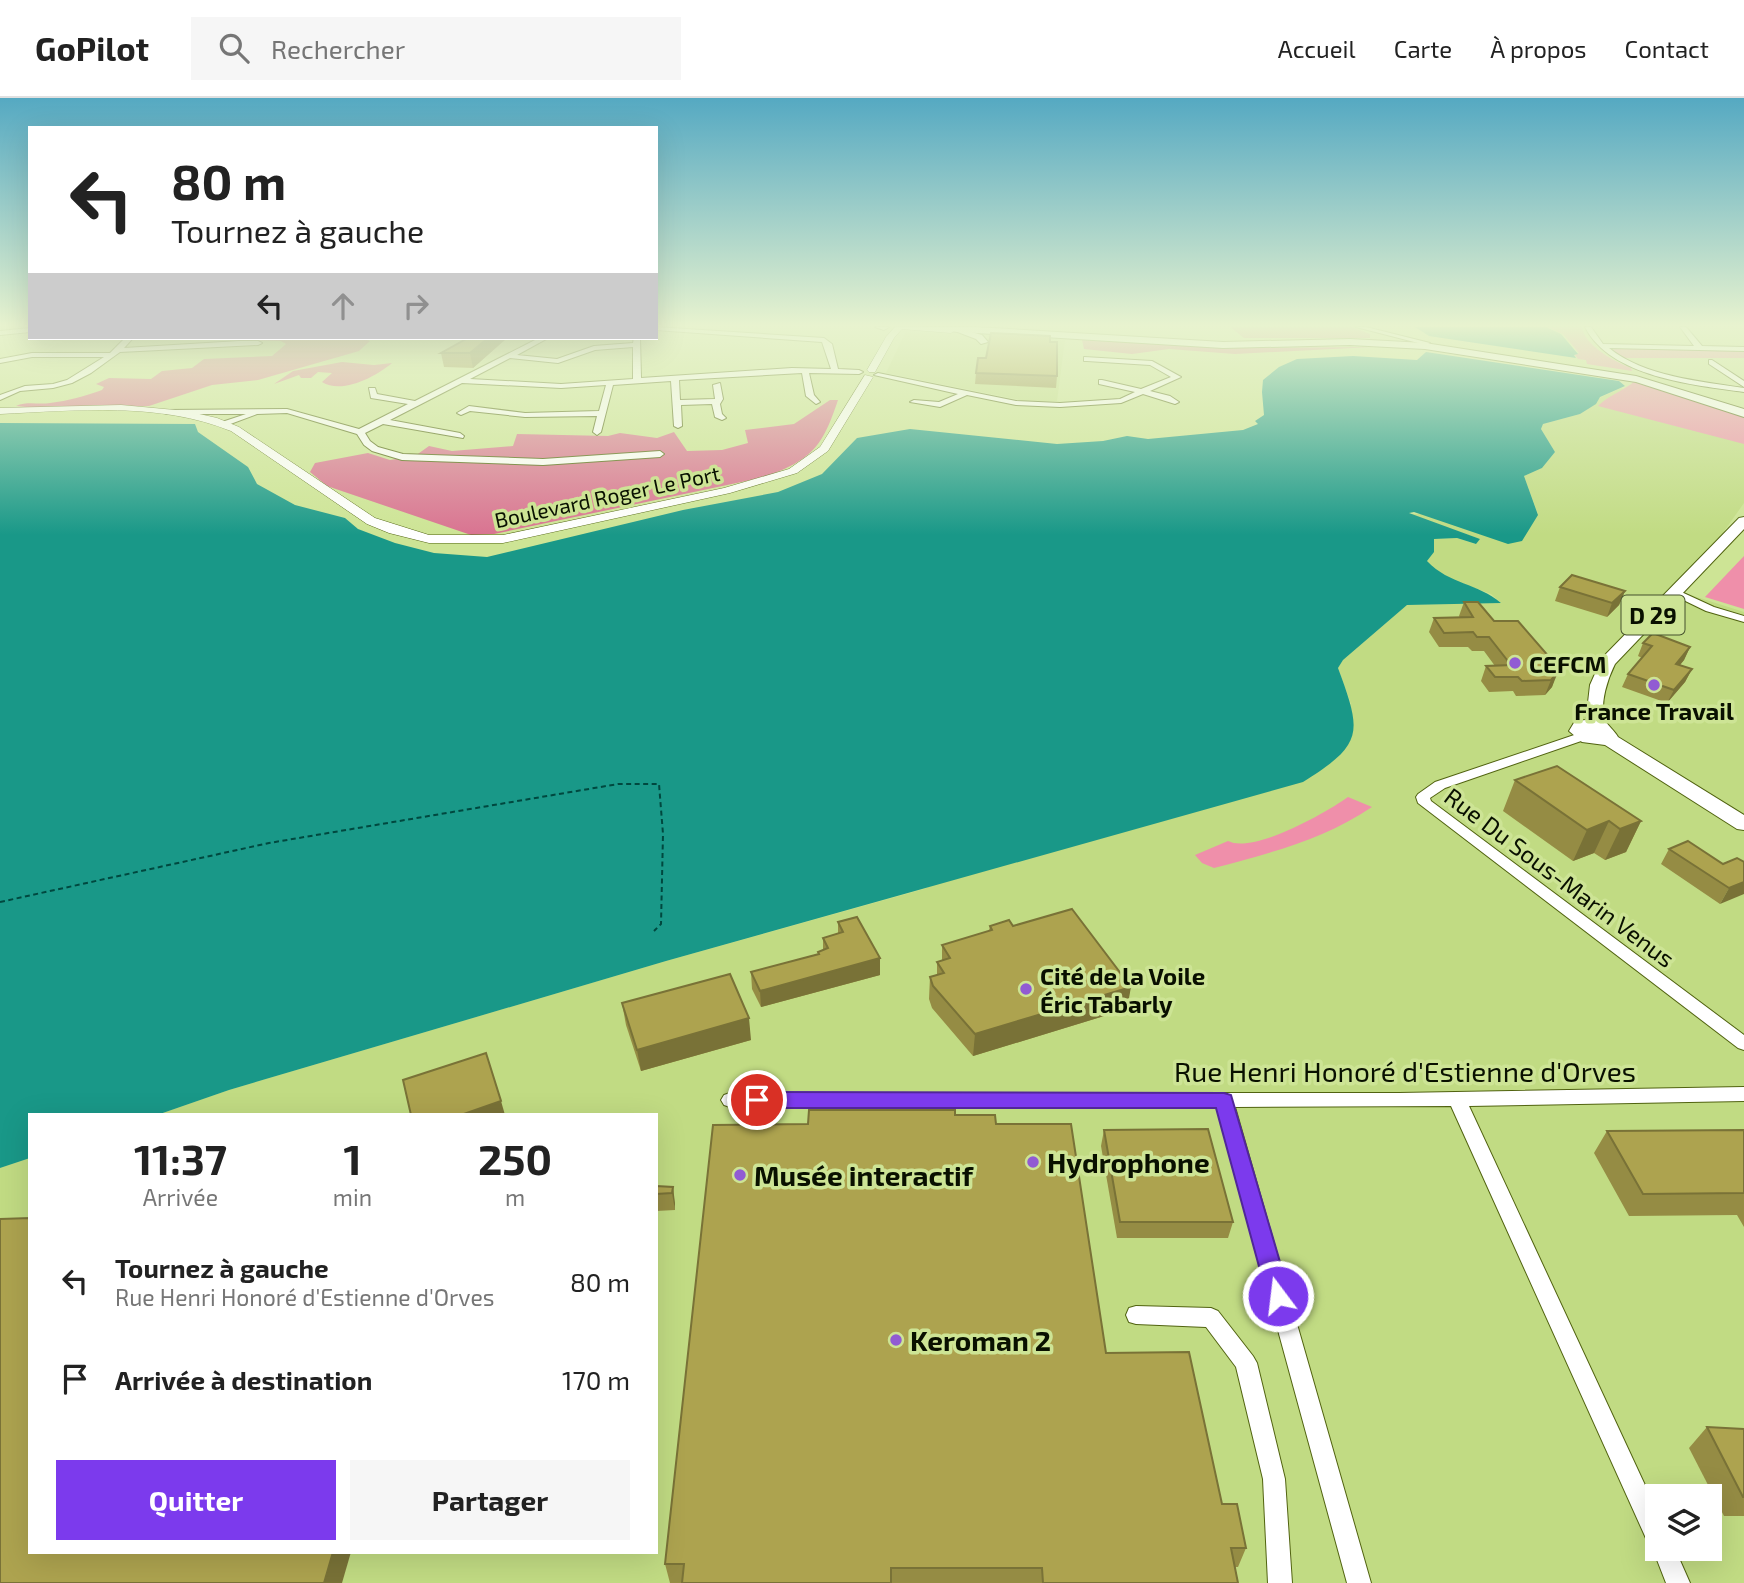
<!DOCTYPE html>
<html lang="fr">
<head>
<meta charset="utf-8">
<style>
	body { margin:0; font-family:"Exo 2",sans-serif; background:#f6f6f6; color:#222; height:100vh; display:flex; flex-direction:column; font-size:26px; white-space:nowrap }
	* { box-sizing:border-box; margin:0 }
	p { font-size:23px; color:#767676 }
	.icon { flex:none; width:38px; height:38px; fill:none; stroke:currentColor; stroke-width:2; stroke-linecap:round; stroke-linejoin:round }
	.map { position:relative; flex:1; overflow:hidden }
	.side { position:absolute; left:28px; top:1015px; width:630px; height:441px; display:flex; flex-direction:column; background:#fff; border-radius:0px; box-shadow:0 7px 28px #0002 }
	.side>* { flex:none }
	.hud { position:absolute; left:28px; top:28px; width:630px; height:214px; border-radius:0px; box-shadow:0 7px 28px #0002; background:#fff; color:#222; overflow:hidden }
	.buttons { position:absolute; left:1645px; top:1386px; display:grid; gap:14px }
	.buttons a { display:grid; place-items:center; width:77px; height:77px; border-radius:0px; background:#fff; box-shadow:0 7px 28px #0002; font-size:35px }
	.pin { position:absolute; display:grid; place-items:center; width:60px; height:60px; color:#fff; margin:-30px; border:4px solid #fff; border-radius:50%; box-shadow:0 2px 7px #0007 }
	.me { position:absolute; width:77px; margin:-38px; rotate:345deg; stroke-linejoin:round; filter:drop-shadow(0 0 5px #0008) }
	.turn { display:flex; align-items:center; gap:24px; height:147px; padding:0 28px; font-size:32px }
	.turn .icon { width:91px; height:91px; stroke-width:2.5 }
	.turn b { display:block; font-size:49px; line-height:60px }
	.lanes { display:flex; align-items:center; height:66px; padding:0 28px; background:#0003; justify-content:center; gap:35px; direction:ltr }
	.lanes .off { opacity:.35 }
	.eta { display:flex; justify-content:space-evenly; align-items:center; height:119px; text-align:center }
	.eta b { font-size:42px; font-weight:700; line-height:49px }
	.cta { display:flex; gap:14px; margin-top:auto; padding:14px 28px }
	.cta a { flex:1; height:80px; border-radius:0px; background:#7c3aed; color:#fff; font-size:28px; font-weight:700; line-height:80px; text-align:center }
	.cta a+a { background:#f6f6f6; color:#222 }
	ul { padding:0; list-style:none }
	li { display:flex; align-items:center; gap:21px; height:98px; padding:0 28px }
	li div { flex:1 }
	li b { display:block; font-size:26px }
	li em { font-style:normal }
	header { display:flex; align-items:center; gap:42px; box-sizing:border-box; height:98px; padding:0 35px; background:#fff; border-bottom:2px solid #e0e0e0 }
	header strong { font-size:33px }
	nav { display:flex; gap:38px; margin-inline-start:auto; font-size:24px }
	.search { width:490px; height:63px; background:#f6f6f6; display:flex; align-items:center; gap:18px; box-sizing:border-box; padding:0 24px; border-radius:0px; color:#767676; font-size:26px }
	.map>svg:first-child { display:block }
</style>
</head>
<body>
<header>
<strong>GoPilot</strong>
<div class="search"><svg class="icon" aria-label="search" viewBox="0 0 24 24"><circle cx="10" cy="10" r="6"/><path d="M15 15l6 6"/></svg>Rechercher</div>
<nav><a>Accueil</a><a>Carte</a><a>À propos</a><a>Contact</a></nav>
</header>
<div class="map">
<svg width="1744" height="1485" viewBox="0 0 1744 1485">
	<rect width="100%" height="100%" fill="#cde495"/>
	<!-- built -->
	<g fill="#c1db83" fill-rule="evenodd">
		<polygon points="917,229 974,229 1065,242 1057,303 1025,303 886,275 906,233"/>
		<path d="M1621 290 1702 318 1744 346V405L1681 494 1744 514V1485H0V1070L30 1060V1454H656V1017H157L229 992 666 863 924 791 1351 606 1338 570 1343 562 1407 507 1501 505 1491 496 1440 477 1427 463 1434 441 1457 440 1475 446 1480 441 1407 416H1538L1524 378 1542 370 1555 354 1541 331 1543 326 1580 316 1595 306 1599 300ZM1657 1398H1710V1451H1657Z"/>
	</g>
	<!-- green -->
	<g fill="#ef8faa">
		<path d="M1547 229H1582C1584 247 1615 264 1631 270L1632 273 1587 266 1586 262 1578 261 1575 257 1579 255 1563 236Z"/>
		<polygon points="1619,250 1744,253 1744,260 1623,260 1611,252"/>
		<path d="M1635 283 1663 289 1744 319V346L1598 308C1609 297 1623 293 1635 283Z"/>
		<polygon points="1744,458 1744,511 1705,499"/>
		<path d="M1348 699 1372 709C1323 742 1270 755 1214 770L1202 765 1195 757 1228 743C1253 756 1326 715 1348 699Z"/>
	</g>
	<!-- forest -->
	<g fill="#d97391">
		<polygon points="1230,229 1352,229 1370,236 1370,240 1244,240"/>
		<path d="M252 240H361L370 243 359 253 258 282 212 287 149 308 47 311 16 308C28 303 38 307 50 305 68 303 85 298 102 292L104 289 96 286 109 280 151 281 162 273 192 270 204 261 272 258 286 246 281 243 247 242Z"/>
		<polygon points="1082,242 1236,250 1372,249 1235,256 1169,251 1132,256 1084,251"/>
		<path d="M342 264 374 267 392 265C377 278 342 297 322 284L332 275 318 274 311 280H301L299 277 274 286 293 273Z"/>
		<path d="M830 302H838C822 350 812 361 765 379L494 436 471 437 327 388 310 374 315 365 368 355 390 362 415 358 429 348 452 353 513 348 517 336 608 338 620 335 657 340 674 334 687 353 722 352 748 345 745 332 794 326Z"/>
	</g>
	<!-- water -->
	<g fill="#199888">
		<polygon points="1415,229 1546,229 1561,236 1578,256 1574,257 1576,260 1429,238"/>
		<path d="M1426 254 1619 283 1625 288 1600 299 1596 306 1580 316 1543 326 1541 331 1555 354 1542 370 1524 378 1538 417 1522 443 1508 446 1414 414 1409 415 1480 441 1476 446 1457 440 1434 441V454L1427 463C1450 487 1478 485 1501 505L1407 507 1343 562 1338 570C1362 635 1364 646 1303 684L666 863 229 992 157 1017H30V1060L0 1070V325L195 326 198 334 248 369 257 386 295 407 345 420 358 431 395 445 434 455 487 459 683 412 778 394 822 376 857 340 910 331 1057 346 1103 343 1127 338 1148 341 1243 332 1258 326 1255 323 1264 317 1262 294 1263 282 1279 269 1297 261 1353 258 1417 262Z"/>
	</g>
	<g fill="none" stroke-linecap="round" stroke-linejoin="round">
		<!-- ferry -->
		<polyline stroke="#00483f" stroke-width="2" stroke-dasharray="5 3.5" stroke-linecap="butt" points="0,804 269,745 618,686 659,686 663,736 661,826 654,833"/>
		<!-- minor casing -->
		<g stroke="#516310" stroke-width="2">
			<g id="minor">
				<path d="M656 229 824 240 832 246 838 271 859 272 863 274 859 276 809 275 814 297 820 304 816 306 806 298 802 275 679 282 680 302 715 301 713 287 720 285 723 301 720 306 722 316 726 320 722 322 715 319 712 306 681 307 682 328 678 330 674 328 671 283 613 287 601 334 597 337 593 334 597 318 525 319 470 313 461 317 457 315 469 308 525 315 599 313 606 287 561 290 462 285 390 322 460 335 464 338 463 340 383 326 365 335 370 343 378 349 403 356 543 361 660 353 664 356 660 359 543 367 402 362 372 353 364 347 357 336 287 315 257 316 225 328 221 326 222 324 246 316H167L163 314 167 312 287 311 359 331 408 306 371 300 369 290H375L377 296 415 303 539 240H548L517 257 557 261 594 248 633 245 634 240H640L641 280 792 270 831 271 822 244 656 232ZM633 249V281L561 286 470 281 510 260 558 265 595 252Z"/>
				<polygon points="1356,229 1366,229 1430,245 1426,247"/>
				<path d="M1585 229H1591L1603 246 1694 248 1680 229H1686L1702 248 1744 249V253L1609 250C1645 279 1700 283 1744 290V294C1694 287 1610 279 1585 229Z"/>
				<polygon points="30,230 30,234 0,237 0,233"/>
				<polygon points="957,230 982,237 988,244 981,246 976,241 955,233"/>
				<polygon points="125,240 133,240 124,250 240,243 258,243 262,245 258,247 120,254 91,275 72,285 53,290 20,293 0,302 0,297 25,288 53,286 67,282 104,259 32,259 0,265 0,261 32,255 110,255"/>
				<polygon points="1084,259 1152,263 1181,279 1150,293 1170,298 1179,304 1175,306 1143,296 1121,305 1060,309 1016,307 967,297 940,309 910,304 914,302 939,304 958,296 874,277 878,275 1016,303 1060,305 1120,301 1135,294 1099,286 1099,282 1102,282 1141,291 1171,279 1150,267 1087,263 1084,263"/>
				<polygon points="1712,262 1744,283 1744,289 1709,266 1709,262"/>
				<polygon points="1677,492 1714,509 1744,518 1744,524 1706,513 1673,497 1672,495"/>
				<polygon points="1583,634 1587,635 1589,638 1587,641 1445,690 1430,700 1431,703 1744,937 1744,952 1738,950 1418,705 1416,699 1418,696 1435,684"/>
				<polygon points="1744,989 1744,1003 1469,1008 1657,1413 1657,1451 1675,1451 1690,1485 1666,1485 1652,1449 1649,1447 1451,1008 1235,1009 1371,1485 1347,1485 1217,1009 730,1009 724,1007 721,1002 724,997 730,995 1399,995"/>
				<polygon points="1136,1208 1211,1210 1218,1213 1253,1258 1257,1265 1285,1381 1292,1485 1268,1485 1263,1381 1236,1269 1206,1229 1136,1226 1129,1224 1126,1217 1129,1210"/>
			</g>
		</g>
		<!-- tertiary casing -->
		<g stroke="#516310" stroke-width="1">
			<g id="tertiary">
				<polygon points="895,229 951,229 955,232 951,235 902,231 894,240 875,274 869,274 867,272 886,239"/>
				<path d="M865 277 873 279 828 353 797 375 730 395 503 445H429L389 435 367 426 231 333C160 304 76 312 0 316V310L121 307 186 313 217 320 239 329 375 420 429 437H503L724 390 789 371 820 349Z"/>
			</g>
		</g>
		<!-- primary casing -->
		<g stroke="#516310" stroke-width="2">
			<g id="primary">
				<polygon points="875,229 889,229 884,232"/>
				<polygon points="924,229 975,229 1223,244 1350,241 1425,245 1636,278 1744,311 1744,319 1636,284 1425,251 1350,247 1223,250 929,232"/>
				<path d="M1744 419V431L1615 566C1608 580 1599 606 1605 622 1606 626 1615 633 1618 639L1744 717V732L1737 731 1605 647 1582 644 1569 633 1575 623 1586 622 1590 587 1602 560 1739 420Z"/>
			</g>
		</g>
		<!-- minor -->
		<use href="#minor" fill="#fff" fill-rule="evenodd"/>
		<!-- tertiary -->
		<use href="#tertiary" fill="#fff" fill-rule="evenodd"/>
		<!-- primary -->
		<use href="#primary" fill="#fff" fill-rule="evenodd"/>
	</g>
	<!-- wall -->
	<g fill="#958c44">
		<polygon points="468,240 507,240 473,270 444,269 441,255"/>
		<polygon points="1050,244 1057,278 1056,290 975,286 976,275 986,260"/>
		<polygon points="1560,489 1625,493 1619,507 1607,519 1555,503"/>
		<polygon points="1464,504 1494,523 1558,569 1552,589 1545,597 1516,598 1513,593 1489,594 1481,583 1486,568 1495,568 1484,553 1472,553 1468,549 1439,549 1429,534 1434,520 1460,520 1459,518"/>
		<polygon points="1643,545 1690,549 1684,562 1680,567 1692,571 1685,584 1667,605 1622,589 1628,576 1642,560 1638,558"/>
		<polygon points="1515,682 1641,723 1626,754 1605,762 1594,755 1573,763 1503,713"/>
		<polygon points="1669,751 1723,766 1744,764 1720,806 1661,766"/>
		<polygon points="838,824 880,860 880,877 761,909 752,891 751,874 818,856 818,854 823,852 823,840 838,836"/>
		<polygon points="990,828 1013,828 1127,911 973,958 932,910 929,901 930,879 937,877 937,864 942,863 942,847 989,833"/>
		<polygon points="622,905 751,942 641,973 626,927"/>
		<polygon points="955,1017 996,1026 1106,1255 1222,1406 1246,1450 1238,1469 1235,1469 1238,1485 670,1485 665,1466 808,1026"/>
		<polygon points="1104,1032 1233,1124 1228,1140 1117,1140 1101,1048"/>
		<polygon points="1744,1032 1744,1129 1737,1117 1629,1118 1594,1055 1607,1033"/>
		<polygon points="656,1088 673,1089 675,1112 656,1113"/>
		<polygon points="1707,1329 1744,1331 1744,1418 1724,1418 1689,1350"/>
	</g>
	<!-- shaded-wall -->
	<g fill="#797237">
		<polygon points="488,240 507,240 473,270 470,255"/>
		<polygon points="1625,493 1619,507 1607,519 1612,505"/>
		<polygon points="1690,549 1684,562 1670,579 1676,566"/>
		<polygon points="1692,571 1685,584 1667,605 1674,592"/>
		<polygon points="1558,574 1552,589 1545,597 1551,582"/>
		<polygon points="1609,723 1594,755 1573,763 1587,732"/>
		<polygon points="1641,723 1626,754 1605,762 1620,731"/>
		<polygon points="1744,784 1744,796 1720,806 1729,790"/>
		<polygon points="880,860 880,877 761,909 760,893"/>
		<polygon points="1131,889 1127,911 973,958 975,936"/>
		<polygon points="749,920 751,942 641,973 637,952"/>
		<polygon points="501,1003 505,1017 461,1017"/>
		<polygon points="673,1089 675,1105 675,1112 672,1095"/>
		<polygon points="333,1454 351,1454 342,1485 324,1485"/>
	</g>
	<!-- building -->
	<g fill="#ada34f" stroke="#797237" stroke-width="2">
		<polygon points="991,235 1050,238 1050,244 1057,244 1057,278 976,275 978,260 986,260"/>
		<polygon points="468,240 488,240 470,255 441,255"/>
		<polygon points="1572,477 1625,493 1612,505 1560,489"/>
		<polygon points="1464,504 1478,504 1494,523 1518,523 1558,569 1558,574 1551,582 1522,583 1518,579 1495,579 1486,568 1511,567 1489,539 1477,539 1473,534 1444,535 1434,520 1473,519"/>
		<polygon points="1653,535 1690,549 1676,566 1692,571 1674,592 1628,576 1652,548 1643,545"/>
		<polygon points="1557,668 1641,723 1620,731 1609,723 1587,732 1515,682"/>
		<polygon points="1688,743 1723,766 1737,760 1744,764 1744,784 1729,790 1669,751"/>
		<polygon points="1072,811 1131,889 975,936 933,888 930,879 944,875 937,864 950,860 942,847 992,832 990,828 1009,822 1013,828"/>
		<polygon points="857,819 880,860 760,893 751,874 819,856 818,854 828,850 823,840 843,834 838,824"/>
		<polygon points="730,876 749,920 637,952 622,905"/>
		<polygon points="486,955 501,1003 461,1017 411,1017 403,982"/>
		<polygon points="809,1012 955,1012 955,1017 995,1017 996,1026 1071,1026 1106,1255 1189,1254 1222,1406 1237,1406 1246,1450 1231,1450 1238,1485 1043,1485 1042,1470 891,1470 891,1485 682,1485 684,1466 665,1466 713,1027 808,1026"/>
		<polygon points="1208,1031 1233,1124 1120,1124 1104,1032"/>
		<polygon points="1744,1032 1744,1095 1643,1096 1607,1033"/>
		<polygon points="656,1088 673,1089 672,1095 656,1096"/>
		<polygon points="30,1120 30,1454 333,1454 324,1485 0,1485 0,1121"/>
		<polygon points="1707,1329 1744,1331 1744,1399 1743,1399"/>
	</g>
	<!-- sky -->
	<linearGradient id="sky" x2="0" y2="1"><stop stop-color="#55a9c2"/><stop offset="0.52" stop-color="#e8f3cf"/><stop offset="1" stop-color="#e8f3cf" stop-opacity="0"/></linearGradient>
	<rect width="1744" height="437" fill="url(#sky)"/>
	<!-- route -->
	<polygon fill="#7c3aed" stroke="#51269a" stroke-width="2" points="757,994 1224,995 1231,997 1290,1198 1287,1205 1278,1208 1270,1205 1267,1198 1216,1010 757,1010 750,1007 747,1002 750,996"/>
	<!-- markers -->
	<g fill="#915bd3" stroke="#cde495" stroke-width="2.5">
		<circle cx="1515" cy="565" r="7"/>
		<circle cx="1654" cy="587" r="7"/>
		<circle cx="1026" cy="891" r="7"/>
		<circle cx="1033" cy="1064" r="7"/>
		<circle cx="740" cy="1077" r="7"/>
		<circle cx="896" cy="1242" r="7"/>
	</g>
	<g text-anchor="middle" dominant-baseline="central" stroke-width="7" stroke-linejoin="round" paint-order="stroke">
		<!-- far-street labels -->
		<g font-size="21" fill="#091000" stroke="#cde495">
			<text transform="translate(607 398) rotate(-12)">Boulevard Roger Le Port</text>
		</g>
		<!-- shield labels -->
		<rect fill="#cde495" stroke="#44502d" stroke-width="2" x="1621.5" y="497.5" width="63" height="39" rx="5"/>
		<g font-size="23" font-weight="bold" fill="#091000">
			<text x="1653" y="517">D 29</text>
		</g>
		<!-- poi labels -->
		<g font-size="24" font-weight="bold" fill="#091000" stroke="#cde495" text-anchor="start">
			<text x="1529" y="565">CEFCM</text>
			<text x="1654" y="612" text-anchor="middle">France Travail</text>
			<text x="1040" y="877">Cité de la Voile<tspan x="1040" dy="28">Éric Tabarly</tspan></text>
		</g>
		<!-- street labels -->
		<g font-size="24" fill="#091000" stroke="#cde495">
			<text transform="translate(1560 779) rotate(37)">Rue Du Sous-Marin Venus</text>
		</g>
		<!-- near-street labels -->
		<g font-size="28" fill="#091000" stroke="#cde495">
			<text x="1405" y="973">Rue Henri Honoré d'Estienne d'Orves</text>
		</g>
		<!-- near-poi labels -->
		<g font-size="28" font-weight="bold" fill="#091000" stroke="#cde495" text-anchor="start">
			<text x="1047" y="1064">Hydrophone</text>
			<text x="754" y="1077">Musée interactif</text>
			<text x="910" y="1242">Keroman 2</text>
		</g>
	</g>
</svg>
<div class="buttons">
<a><svg class="icon" aria-label="layers" viewBox="0 0 24 24"><path d="M12 4l9 5-9 5-9-5zM3 14l9 5 9-5"/></svg></a>
</div>
<div class="pin" style="left:757px;top:1002px;background:#d93025"><svg class="icon" aria-label="arrive" viewBox="0 0 24 24"><path d="M6 21V4h12l-3 4 3 4H6"/></svg></div>
<svg class="me" style="left:1278px;top:1198px" viewBox="-20 -20 40 40"><circle r="17" fill="#7c3aed" stroke="#fff" stroke-width="3"/><path d="M0-11L8 9 0 5-8 9z" fill="#fff"/></svg>
<div class="hud">
<div class="turn"><svg class="icon" aria-label="left" viewBox="0 0 24 24"><path d="M17 20v-9H6M10 6l-5 5 5 5"/></svg><div><b>80 m</b>Tournez à gauche</div></div>
<div class="lanes"><svg class="icon" aria-label="left" viewBox="0 0 24 24"><path d="M17 20v-9H6M10 6l-5 5 5 5"/></svg><svg class="icon off" aria-label="ahead" viewBox="0 0 24 24"><path d="M12 20V5M6 11l6-6 6 6"/></svg><svg class="icon off" aria-label="right" viewBox="0 0 24 24"><path d="M7 20v-9h11M14 6l5 5-5 5"/></svg></div>
</div>
<section class="side">
<div class="eta">
<div><b>11:37</b><p>Arrivée</p></div>
<div><b>1</b><p>min</p></div>
<div><b>250</b><p>m</p></div>
</div>
<ul>
<li><svg class="icon" aria-label="left" viewBox="0 0 24 24"><path d="M17 20v-9H6M10 6l-5 5 5 5"/></svg><div><b>Tournez à gauche</b><p>Rue Henri Honoré d'Estienne d'Orves</p></div><em>80 m</em></li>
<li><svg class="icon" aria-label="arrive" viewBox="0 0 24 24"><path d="M6 21V4h12l-3 4 3 4H6"/></svg><div><b>Arrivée à destination</b></div><em>170 m</em></li>
</ul>
<div class="cta"><a>Quitter</a><a>Partager</a></div>
</section>
</div>
</body>
</html>
